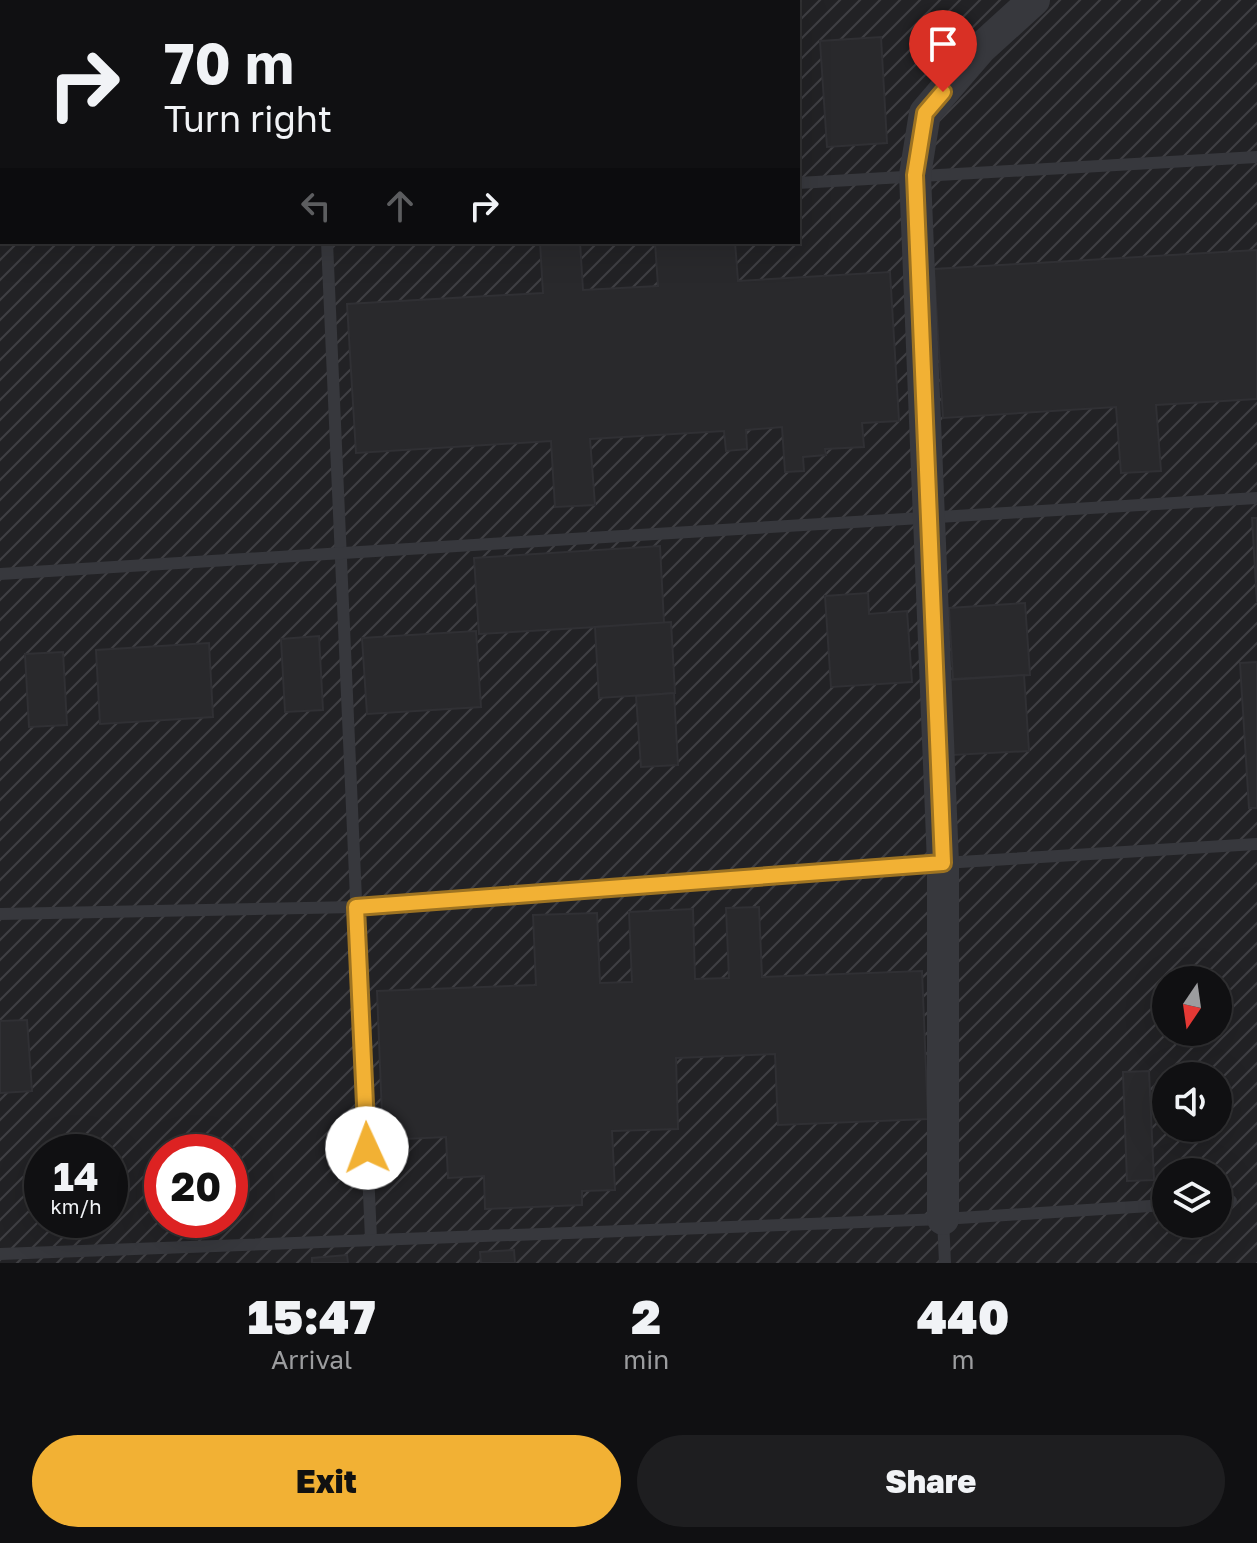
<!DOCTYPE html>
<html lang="en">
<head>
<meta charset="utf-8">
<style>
	body { margin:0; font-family:"Golos Text",sans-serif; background:#1e1e20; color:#f1f3f6; height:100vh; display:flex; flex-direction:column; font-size:30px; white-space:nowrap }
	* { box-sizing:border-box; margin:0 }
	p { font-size:26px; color:#9c9d9f }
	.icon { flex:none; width:44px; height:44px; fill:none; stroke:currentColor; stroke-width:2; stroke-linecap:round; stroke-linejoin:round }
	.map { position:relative; height:1263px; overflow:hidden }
	.panel { display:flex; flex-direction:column; background:#101012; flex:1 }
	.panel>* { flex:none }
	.guide { position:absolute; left:0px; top:0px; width:800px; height:244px; box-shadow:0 8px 32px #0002,0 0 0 2px #303032; background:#101012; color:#f1f3f6; overflow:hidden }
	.needle { width:52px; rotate:193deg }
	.controls { position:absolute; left:1152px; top:966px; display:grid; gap:16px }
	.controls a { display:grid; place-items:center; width:80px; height:80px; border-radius:50%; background:#101012; box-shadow:0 8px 32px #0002,0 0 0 2px #303032; font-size:40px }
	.speed { position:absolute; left:24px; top:1134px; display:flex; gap:16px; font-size:40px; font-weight:700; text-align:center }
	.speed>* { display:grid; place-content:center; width:104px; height:104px; border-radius:50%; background:#101012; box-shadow:0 8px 32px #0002,0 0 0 2px #303032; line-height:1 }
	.speed small { font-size:20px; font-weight:400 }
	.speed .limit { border:12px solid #d22; background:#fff; color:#111 }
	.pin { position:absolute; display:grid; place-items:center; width:68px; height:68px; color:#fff; margin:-82px -34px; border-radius:50% 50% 50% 0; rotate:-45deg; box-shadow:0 0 8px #0007 }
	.pin .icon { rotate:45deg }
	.me { position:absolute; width:88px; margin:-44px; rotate:358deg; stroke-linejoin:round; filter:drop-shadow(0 0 6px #0008) }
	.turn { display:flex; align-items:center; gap:28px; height:168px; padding:0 32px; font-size:36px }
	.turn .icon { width:104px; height:104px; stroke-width:2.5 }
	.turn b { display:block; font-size:56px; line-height:68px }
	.lanes { display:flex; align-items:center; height:76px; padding:0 32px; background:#0003; justify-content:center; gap:40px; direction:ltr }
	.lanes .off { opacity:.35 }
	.eta { display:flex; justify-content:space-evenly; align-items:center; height:136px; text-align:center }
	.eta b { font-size:48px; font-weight:800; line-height:56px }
	.cta { display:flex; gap:16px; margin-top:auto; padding:16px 32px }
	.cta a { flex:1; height:92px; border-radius:48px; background:#f2b134; color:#111; font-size:32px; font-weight:800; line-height:92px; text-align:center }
	.cta a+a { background:#1e1e20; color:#f1f3f6 }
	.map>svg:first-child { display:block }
</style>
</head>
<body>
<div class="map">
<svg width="1257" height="1263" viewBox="0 0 1257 1263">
	<defs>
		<pattern id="industrial-furrows" width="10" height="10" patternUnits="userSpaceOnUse" patternTransform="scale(2)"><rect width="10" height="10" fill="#222225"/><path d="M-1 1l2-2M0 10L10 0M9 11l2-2" fill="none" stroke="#3f3f43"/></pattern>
	</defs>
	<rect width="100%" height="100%" fill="#161618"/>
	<!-- industrial -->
	<path fill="url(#industrial-furrows)" fill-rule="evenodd" d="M0 0H1257V1263H0ZM2 2H798V242H2ZM1166 980H1218V1032H1166ZM1166 1076H1218V1128H1166ZM42 1152H110V1220H42ZM162 1152H230V1220H162ZM1166 1172H1218V1224H1166Z"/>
	<!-- building -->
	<g fill="#29292c" stroke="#303034" stroke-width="2">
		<polygon points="881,37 887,143 827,147 820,41"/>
		<polygon points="540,242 580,242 583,290 658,286 655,242 735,242 738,281 890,272 899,421 862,423 864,447 825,449 826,455 803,457 804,471 785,472 782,427 746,430 747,449 726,451 724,431 590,439 595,505 555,507 551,441 356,453 347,304 543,293"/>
		<polygon points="1257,250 1257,399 1156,405 1161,471 1121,473 1116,407 943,418 934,269"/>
		<polygon points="1252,518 1257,518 1257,603"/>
		<polygon points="660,546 664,623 479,634 474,558"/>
		<polygon points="868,593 869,614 907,611 912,682 831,687 825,596"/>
		<polygon points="1025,603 1030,675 953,679 949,608"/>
		<polygon points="671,622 675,693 599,698 595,627"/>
		<polygon points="476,631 481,707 367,714 362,638"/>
		<polygon points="319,636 323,710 285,712 281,639"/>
		<polygon points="209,643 213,717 100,724 96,650"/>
		<polygon points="63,652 67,725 29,727 25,654"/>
		<polygon points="1257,662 1257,808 1249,808 1240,663"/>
		<polygon points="1024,675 1029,751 952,755 948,680"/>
		<polygon points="674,693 678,765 641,767 636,696"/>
		<polygon points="759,907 762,977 922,971 928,1119 778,1125 775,1054 676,1058 678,1129 612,1131 615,1190 582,1191 582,1205 485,1209 484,1176 448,1178 446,1137 383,1140 377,991 536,985 533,915 597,913 600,983 632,982 629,912 693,909 695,979 729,978 726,908"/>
		<polygon points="27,1020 32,1091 0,1093 0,1021"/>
		<polygon points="1149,1071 1154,1180 1127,1181 1123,1072"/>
		<polygon points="514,1250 515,1263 481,1263 480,1252"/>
		<polygon points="347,1255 348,1263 312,1263 312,1258"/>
	</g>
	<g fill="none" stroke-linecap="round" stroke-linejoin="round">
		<!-- service -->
		<g stroke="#37383d" stroke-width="12">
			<polyline points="798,183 1257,157"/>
			<polyline points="0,229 2,229"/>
			<polyline points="327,242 371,1239"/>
			<path d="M0 574C419 550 838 520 1257 498"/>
			<polyline points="0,914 356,907 943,863 1257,844"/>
			<polyline points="1218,1202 1231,1201"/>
			<polyline points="943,1219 945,1263"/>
			<polyline points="0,1254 943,1219 1166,1205"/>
		</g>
		<!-- tertiary -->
		<polyline stroke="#37383d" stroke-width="32" points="943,1219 943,863 915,175 925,113 980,49 1034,0"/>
	</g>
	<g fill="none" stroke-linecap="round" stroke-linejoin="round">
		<!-- route casing -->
		<g stroke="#9d7322" stroke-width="20">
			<polyline id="route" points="367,1148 356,907 943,863 915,175 925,113 943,92"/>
		</g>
		<!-- route -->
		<use href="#route" stroke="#f2b134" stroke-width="14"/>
	</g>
</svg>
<div class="controls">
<a><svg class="needle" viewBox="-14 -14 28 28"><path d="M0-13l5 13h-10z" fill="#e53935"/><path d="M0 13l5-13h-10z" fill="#9c9d9f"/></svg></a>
<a><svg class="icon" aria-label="sound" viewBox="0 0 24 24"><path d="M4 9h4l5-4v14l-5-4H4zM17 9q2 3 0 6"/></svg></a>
<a><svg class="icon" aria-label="layers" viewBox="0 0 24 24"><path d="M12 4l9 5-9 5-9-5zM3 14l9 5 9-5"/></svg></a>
</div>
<div class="speed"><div>14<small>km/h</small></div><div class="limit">20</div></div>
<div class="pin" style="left:943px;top:92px;background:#d93025"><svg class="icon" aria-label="arrive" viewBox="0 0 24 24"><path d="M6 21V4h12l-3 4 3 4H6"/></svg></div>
<svg class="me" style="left:367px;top:1148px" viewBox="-20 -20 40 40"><circle r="19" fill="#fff"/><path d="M0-13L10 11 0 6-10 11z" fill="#f2b134"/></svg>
<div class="guide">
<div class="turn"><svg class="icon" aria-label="right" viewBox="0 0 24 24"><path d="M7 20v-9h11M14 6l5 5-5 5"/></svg><div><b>70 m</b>Turn right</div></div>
<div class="lanes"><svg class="icon off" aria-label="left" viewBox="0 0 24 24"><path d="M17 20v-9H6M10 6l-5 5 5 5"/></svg><svg class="icon off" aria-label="ahead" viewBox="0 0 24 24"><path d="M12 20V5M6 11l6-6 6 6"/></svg><svg class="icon" aria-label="right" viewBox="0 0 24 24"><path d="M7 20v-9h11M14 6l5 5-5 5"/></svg></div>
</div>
</div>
<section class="panel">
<div class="eta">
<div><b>15:47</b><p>Arrival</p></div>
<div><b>2</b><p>min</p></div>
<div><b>440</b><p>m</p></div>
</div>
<div class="cta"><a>Exit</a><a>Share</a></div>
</section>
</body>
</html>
